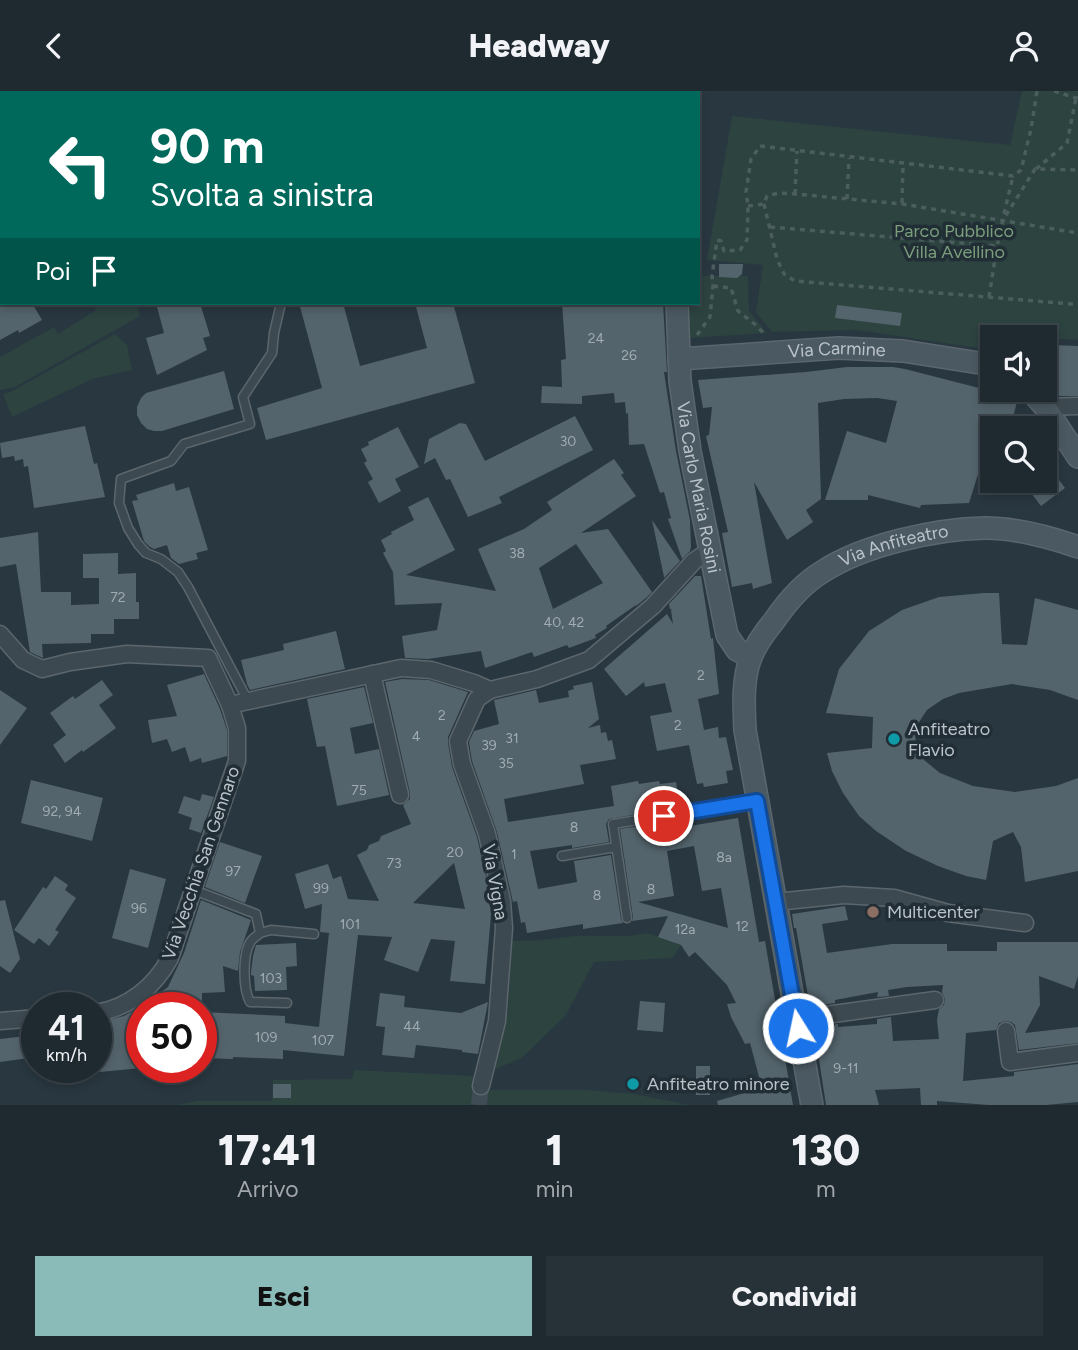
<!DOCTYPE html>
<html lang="it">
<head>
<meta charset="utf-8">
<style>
	body { margin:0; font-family:Figtree,sans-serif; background:#273138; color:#f1f3f6; height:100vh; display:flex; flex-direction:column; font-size:26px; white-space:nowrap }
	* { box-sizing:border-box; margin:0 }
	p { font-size:23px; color:#a1a6ab }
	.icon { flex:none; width:38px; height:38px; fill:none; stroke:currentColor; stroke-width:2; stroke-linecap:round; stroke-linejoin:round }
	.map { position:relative; height:1014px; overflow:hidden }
	.drawer { display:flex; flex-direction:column; background:#1f2930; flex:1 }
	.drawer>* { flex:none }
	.hud { position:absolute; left:0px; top:0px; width:700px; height:214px; box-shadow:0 4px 10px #0003,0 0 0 2px #3c454c; background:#00695c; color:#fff; overflow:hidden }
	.buttons { position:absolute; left:980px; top:234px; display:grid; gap:14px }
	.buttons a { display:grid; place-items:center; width:77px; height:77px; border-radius:0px; background:#1f2930; box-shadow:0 4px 10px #0003,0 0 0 2px #3c454c; font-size:35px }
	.speed { position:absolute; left:21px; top:901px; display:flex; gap:14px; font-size:35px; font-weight:700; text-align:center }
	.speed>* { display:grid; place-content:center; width:91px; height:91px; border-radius:50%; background:#1f2930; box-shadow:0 4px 10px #0003,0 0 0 2px #3c454c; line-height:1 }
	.speed small { font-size:18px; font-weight:400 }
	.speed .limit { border:10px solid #d22; background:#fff; color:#111 }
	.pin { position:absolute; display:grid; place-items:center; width:60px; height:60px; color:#fff; margin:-30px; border:4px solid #fff; border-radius:50%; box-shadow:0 2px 7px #0007 }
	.me { position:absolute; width:77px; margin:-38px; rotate:350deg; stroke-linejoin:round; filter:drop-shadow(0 0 5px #0008) }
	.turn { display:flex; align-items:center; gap:24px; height:147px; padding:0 35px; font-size:32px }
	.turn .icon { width:91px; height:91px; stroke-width:2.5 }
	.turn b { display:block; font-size:49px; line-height:60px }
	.then { display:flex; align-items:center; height:66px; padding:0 35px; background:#0003; gap:14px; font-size:26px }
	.eta { display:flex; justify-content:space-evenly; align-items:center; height:119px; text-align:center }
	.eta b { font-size:42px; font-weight:800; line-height:49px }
	.action { display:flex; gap:14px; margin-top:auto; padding:14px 35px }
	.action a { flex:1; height:80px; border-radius:0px; background:#8bbbb9; color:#111; font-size:28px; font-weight:800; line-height:80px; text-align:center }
	.action a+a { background:#273138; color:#f1f3f6 }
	header { display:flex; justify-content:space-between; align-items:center; height:91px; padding:0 35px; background:#1f2930; font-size:32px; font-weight:800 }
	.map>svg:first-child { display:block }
</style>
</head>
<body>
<header><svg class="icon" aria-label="back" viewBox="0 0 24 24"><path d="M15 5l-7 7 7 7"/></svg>Headway<svg class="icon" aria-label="person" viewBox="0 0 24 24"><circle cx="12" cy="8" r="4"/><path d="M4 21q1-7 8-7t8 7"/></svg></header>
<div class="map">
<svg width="1078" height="1014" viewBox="0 0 1078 1014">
	<rect width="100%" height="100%" fill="#293740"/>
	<!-- green -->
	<g fill="#2c4340">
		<polygon points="1022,0 1078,0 1078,249 1046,247 1045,251 1045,247 992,247 992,259 856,239 772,241 756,221 763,174 707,169 732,25 1010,54"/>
		<polygon points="698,185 748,185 749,220 767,242 690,247 687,212 698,212"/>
		<polygon points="93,212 153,212 138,217 140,225 15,296 0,299 0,266 54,236 58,243 96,219"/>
		<polygon points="115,243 127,254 132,279 92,288 12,326 3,303 10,301"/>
		<polygon points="648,842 681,854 673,867 594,871 566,924 522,967 493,979 508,920 512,850 543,849 575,845 629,845"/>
		<polygon points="354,979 474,985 473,999 586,999 634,1003 690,1014 175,1014 198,1010 272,1010 273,989 352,988"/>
	</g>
	<!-- building -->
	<g fill="#54646c" fill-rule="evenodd">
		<polygon points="719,173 743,173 742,183 737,187 719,186"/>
		<polygon points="0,212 32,212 42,229 19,242 18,239 0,249"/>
		<polygon points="156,212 200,212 210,245 203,247 207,259 157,284 146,247 164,242"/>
		<polygon points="299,212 343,212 360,275 427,257 415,212 453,212 475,292 266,349 257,317 322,297"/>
		<polygon points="562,212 663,212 667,281 664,281 676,360 690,429 691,456 690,460 682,468 668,428 671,427 664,401 660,402 644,353 629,354 628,322 626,323 625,311 615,312 614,302 582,305 582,313 541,312 542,295 562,296 561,269 566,268"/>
		<polygon points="837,214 902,222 900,235 835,227"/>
		<polygon points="1052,254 1078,255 1078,305 1058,305 1045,296 1049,288"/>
		<polygon points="847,276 893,276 905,278 1018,307 1010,338 992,338 992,353 989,366 985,365 982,378 980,377 969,412 921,414 920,417 868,404 868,409 825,409 847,340 886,352 897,310 877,307 844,308 818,312 821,408 806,419 813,431 787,449 754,391 772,492 753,498 752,492 732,496 722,442 728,441 706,345 709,344 712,316 703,317 698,289 806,281"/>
		<polygon points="224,280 234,318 162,340 154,340 147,338 141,332 137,324 137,316 141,307 146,302"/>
		<polygon points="575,325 593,359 499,406 502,412 468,426 450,388 446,389 435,367 424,373 429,348 460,332 466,333 485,370"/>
		<polygon points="85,335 94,373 97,372 105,406 34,417 28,375 24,376 23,368 15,370 14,365 2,367 0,352"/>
		<polygon points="398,336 419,376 395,388 401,400 379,412 368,391 373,388 364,372 367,370 361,358 369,354 368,351"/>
		<path d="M614 368 624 382 621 384 636 405 581 442 608 438 652 501 646 507 636 515V514L606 535 607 537 595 544 596 547 569 557 567 554 534 566 532 561 485 577 481 560 428 568 405 567 402 545 437 539 442 512 395 514 393 481 383 462 386 460 381 449 392 443 391 441 414 429 408 416 428 406 455 459 406 484 496 500 478 458 524 438 552 419 547 411ZM576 453 603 492 553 518 539 477Z"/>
		<polygon points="1045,370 1065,397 1041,415 1022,390 1045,390"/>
		<polygon points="174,392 176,400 189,396 208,459 196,462 198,468 179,473 171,467 167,454 154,458 150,456 144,450 132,410 138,409 136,404"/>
		<polygon points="652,429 680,470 664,487 664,486"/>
		<polygon points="38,441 41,501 71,501 71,514 99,513 99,487 83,487 83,463 118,462 118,483 136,482 136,511 139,511 139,528 114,528 114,543 91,543 91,552 42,553 43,567 30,561 16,473 0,476 0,447"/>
		<polygon points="695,485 701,485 711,548 713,547 719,603 698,608 704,639 718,636 719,647 726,646 733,679 726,680 728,692 704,696 703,692 697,693 689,654 657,660 650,625 672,621 665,592 645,596 644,591 626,605 604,578 667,523 673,533 671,519 672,518 670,518 669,513"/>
		<polygon points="984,502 999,502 1002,553 1027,554 1035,507 1078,519 1078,609 1050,599 1012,593 959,602 943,608 927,619 917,634 915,643 916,653 924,669 940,682 973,695 1015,701 1056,695 1078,687 1078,780 1025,791 1021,756 1013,741 993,750 986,789 966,785 938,775 906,760 876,740 859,725 843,702 832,680 827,662 872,657 873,626 826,622 839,578 869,540 902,519 939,506"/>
		<polygon points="336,540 345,578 250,599 247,593 241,569 284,559 283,553"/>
		<polygon points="204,583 220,618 227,639 227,665 202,672 201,667 190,671 185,656 172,661 167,648 152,652 148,629 177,625 167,594"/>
		<path d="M402 588 429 589 468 601 448 646V652L452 676 477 746 492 812 485 893 450 890 455 850 431 848 418 881 384 869 392 846 358 844 344 965 283 959V968L233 966V968L201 967V921L285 925V932L319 936 329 842 320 841 322 813 305 818 295 783 328 773 333 788 341 785 348 808 379 810 357 764 367 759 369 754 379 750 381 745 411 733 403 714 410 708V702L385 591ZM454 772 465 818 413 812Z"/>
		<polygon points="102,589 113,604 99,614 116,637 83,661 82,659 65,672 53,654 66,644 50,622 73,605 75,608"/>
		<polygon points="592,591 599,628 588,637 600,634 601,642 606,641 608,650 612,649 616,668 580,674 584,693 504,708 508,731 614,715 611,695 638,690 639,693 659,690 660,693 676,691 680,716 609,728 606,733 609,751 572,757 572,754 530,760 538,798 577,791 574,770 611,764 621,828 623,832 583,838 583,833 527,842 525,831 521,832 517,810 513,811 497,741 472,670 469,651 474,640 499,633 494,609 536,599 539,612 569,606 568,600 574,598 573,595"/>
		<polygon points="364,596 373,632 350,637 355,663 379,658 389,704 337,715 325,655 317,656 307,608"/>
		<polygon points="0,599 27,617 0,654"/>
		<polygon points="31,689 103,707 92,750 21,732"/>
		<polygon points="202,703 214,706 201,742 189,738 192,727 178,722 184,705 200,710"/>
		<path d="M738 727 759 851 765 850 793 1014H718L717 1010 762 997 750 952 745 953 731 926 727 913 736 912 727 894 695 861 689 866 681 854 658 846 668 825 632 830 633 826 620 738 689 728 690 735ZM694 755 702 800 721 797 728 837 638 811 674 805 667 760Z"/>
		<polygon points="220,751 262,765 245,812 205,796"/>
		<polygon points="130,778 166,788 148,857 112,847"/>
		<polygon points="55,785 68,794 65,799 76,807 55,839 59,841 49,855 39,847 34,853 14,839 43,796 46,798"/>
		<polygon points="5,809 20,868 10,882 0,875 0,810"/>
		<polygon points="201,809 251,829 240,861 238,880 223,875 225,901 202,902 202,917 142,917 141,977 100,981 98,968 96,968 96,932 124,925 136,918 168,896 184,862"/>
		<polygon points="845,815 848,829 822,833 827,862 892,853 947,853 947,860 997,860 997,851 1078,851 1078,885 1074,898 1039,885 1040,914 1025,942 1078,936 1078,952 1019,959 1015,934 1011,931 1005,930 999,932 996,939 966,942 963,990 1014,985 1014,981 1078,973 1078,1011 1046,1014 989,1014 937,1010 937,1014 921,1014 920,997 875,999 879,1014 826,1014 814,936 838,933 838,936 877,933 877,928 891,926 893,950 939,948 937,929 939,918 944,914 945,908 942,901 943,894 907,896 888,899 889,905 877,906 878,901 835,909 835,912 810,916 796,837 794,837 792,823"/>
		<polygon points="296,852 297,875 286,876 287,899 255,900 254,885 251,884 251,881 253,865 256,854"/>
		<polygon points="380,902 405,905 404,916 461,922 488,911 478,963 462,961 462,959 416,954 414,967 382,964 385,936 376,935"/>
		<polygon points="640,910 665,912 663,941 637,939"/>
		<polygon points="34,944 36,966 0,971 0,948"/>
		<rect x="696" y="975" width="14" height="29"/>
		<rect x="273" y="993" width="18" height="14"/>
	</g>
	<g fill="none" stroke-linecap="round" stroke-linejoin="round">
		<!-- street-tunnel -->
		<polyline stroke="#3f4c55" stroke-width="16" stroke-dasharray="16 8" stroke-linecap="butt" points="479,1014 481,995"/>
		<!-- lane casing -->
		<g stroke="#5b666d" stroke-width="11">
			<g id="lane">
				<polyline points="142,2 143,0"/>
				<polyline points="0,87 2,86"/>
				<polyline points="0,179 2,178"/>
				<polyline points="0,193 2,192"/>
				<polyline points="248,610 188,496 178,481 161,468 146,462 138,453 128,437 119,412 121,388 171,370 184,353 250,333 243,306 272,262 274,242 281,212"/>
				<polyline points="562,765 616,756"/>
				<path d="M194 799 256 823 260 842C257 845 253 847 251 850 242 863 243 898 250 911L287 912"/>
				<polyline points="627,827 613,733 757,710"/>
				<polyline points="260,842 271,839 314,843"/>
			</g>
		</g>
		<!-- street casing -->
		<g stroke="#5b666d" stroke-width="19">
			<g id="street">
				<polyline points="0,138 2,141"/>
				<polyline points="1045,316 1078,315"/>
				<polyline points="0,543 23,569 42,578 70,571 127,563 208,567 230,614"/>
				<polyline points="372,583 400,704"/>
				<polyline points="776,811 844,804 894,807 948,822 1025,832"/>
				<path d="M96 922C129 917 155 895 170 867L237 670V637L230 614 401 577 431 579 474 592 490 599 537 588 589 569 653 515 694 470 710 459"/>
				<polyline points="797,928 935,909"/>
				<polyline points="0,930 37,927"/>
				<polyline points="1006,940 1010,971 1078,962"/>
				<polyline points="481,995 497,930 504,837 502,810 487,743 462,673 458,650 477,608 490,599"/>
			</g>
		</g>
		<!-- secondary casing -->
		<g stroke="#5b666d" stroke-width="24">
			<g id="secondary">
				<polyline points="679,2 679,0"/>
				<path id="s1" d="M677 212 680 290 690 360 727 544 737 559 751 566"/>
				<path id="s2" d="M679 268 839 257 903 260 992 274"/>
				<polyline points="1030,299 1045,316 1078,366"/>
				<path id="s3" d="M812 1014 745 639C744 615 742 589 751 566 756 553 765 541 774 530 787 511 802 493 822 481 863 454 935 438 985 437 1016 437 1049 446 1078 456"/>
			</g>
		</g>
		<!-- path -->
		<g stroke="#4b5e5d" stroke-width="3.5" stroke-dasharray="5 5" stroke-linecap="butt">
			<polyline points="274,0 275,2"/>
			<polyline points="1054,0 1076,7 1078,0"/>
			<polyline points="279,2 282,0"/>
			<polyline points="297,2 301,0"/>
			<polyline points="326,2 330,0"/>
			<polyline points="1036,78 1067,52 1076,7 1078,8"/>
			<polyline points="795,103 797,60"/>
			<polyline points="847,108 849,67"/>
			<polyline points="902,112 903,73"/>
			<polyline points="764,113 777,168 784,183 795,190 1071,213 1078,212"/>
			<polyline points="748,115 764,113 767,105 779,102 795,103 902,113 1078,142"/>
			<polyline points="1004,123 1013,85"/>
			<polyline points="770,136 997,155 1003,129 1035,78 1078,79"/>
			<polyline points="713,195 731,197 738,220 757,235 765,244"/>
			<polyline points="989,206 997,155"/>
			<polyline points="697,244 710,226 713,195 712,185 717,149 721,150 724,160 740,159 747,149 748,115 746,101 751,68 760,55 1013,85 1021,79 1031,38 1037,0"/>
		</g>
		<!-- lane -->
		<use href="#lane" stroke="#3d4950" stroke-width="8"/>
		<!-- street -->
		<use href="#street" stroke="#3d4950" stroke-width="16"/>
		<!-- secondary -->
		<use href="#secondary" stroke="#4b5962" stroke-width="21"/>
	</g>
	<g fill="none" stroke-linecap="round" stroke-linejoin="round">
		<!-- route casing -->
		<g stroke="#114b97" stroke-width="18">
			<polyline id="route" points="664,725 757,710 798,937"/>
		</g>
		<!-- route -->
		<use href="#route" stroke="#1a73e8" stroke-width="12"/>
	</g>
	<!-- markers -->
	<g fill="#0f9aa8" stroke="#222e35" stroke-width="2.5">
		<circle cx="894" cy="648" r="7"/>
		<circle cx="633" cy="993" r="7"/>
	</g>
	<circle fill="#8d6e63" stroke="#222e35" stroke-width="2.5" cx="873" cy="821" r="7"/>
	<g text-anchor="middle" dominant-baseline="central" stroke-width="7" stroke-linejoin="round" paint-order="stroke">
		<!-- number labels -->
		<g font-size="14" fill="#a0abb2">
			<text x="596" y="247">24</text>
			<text x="629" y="264">26</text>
			<text x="568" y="350">30</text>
			<text x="517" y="462">38</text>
			<text x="118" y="506">72</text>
			<text x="564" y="531">40, 42</text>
			<text x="701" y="584">2</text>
			<text x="442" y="624">2</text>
			<text x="678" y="634">2</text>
			<text x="416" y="645">4</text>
			<text x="512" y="647">31</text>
			<text x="489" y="654">39</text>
			<text x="506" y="672">35</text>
			<text x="359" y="699">75</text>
			<text x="62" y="720">92, 94</text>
			<text x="574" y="736">8</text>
			<text x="455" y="761">20</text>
			<text x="514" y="763">1</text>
			<text x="724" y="766">8a</text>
			<text x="394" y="772">73</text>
			<text x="233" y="780">97</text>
			<text x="321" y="797">99</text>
			<text x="651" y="798">8</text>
			<text x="597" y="804">8</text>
			<text x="139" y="817">96</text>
			<text x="350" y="833">101</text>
			<text x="742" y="835">12</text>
			<text x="685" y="838">12a</text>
			<text x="271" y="887">103</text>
			<text x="412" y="935">44</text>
			<text x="266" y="946">109</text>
			<text x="323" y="949">107</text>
			<text x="846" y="977">9-11</text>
		</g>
		<!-- park labels -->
		<g font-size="18" fill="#7a9d7b" stroke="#222e35">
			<text x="954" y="140">Parco Pubblico<tspan x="954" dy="21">Villa Avellino</tspan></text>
		</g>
		<!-- street labels -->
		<g font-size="18" fill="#bac3ca" stroke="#222e35">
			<text stroke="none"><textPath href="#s2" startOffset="158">Via Carmine</textPath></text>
			<text stroke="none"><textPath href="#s1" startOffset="186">Via Carlo Maria Rosini</textPath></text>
			<text stroke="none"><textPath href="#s3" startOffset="644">Via Anfiteatro</textPath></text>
			<text transform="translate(201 772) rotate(-71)">Via Vecchia San Gennaro</text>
			<text transform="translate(495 791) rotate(80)">Via Vigna</text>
		</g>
		<!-- poi labels -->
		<g font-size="18" fill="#bac3ca" stroke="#222e35" text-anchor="start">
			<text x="908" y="638">Anfiteatro<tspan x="908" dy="21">Flavio</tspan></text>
			<text x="887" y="821">Multicenter</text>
			<text x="647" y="993">Anfiteatro minore</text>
		</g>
	</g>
</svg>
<div class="buttons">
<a><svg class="icon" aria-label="sound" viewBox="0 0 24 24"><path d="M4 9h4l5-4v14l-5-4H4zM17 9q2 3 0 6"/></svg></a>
<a><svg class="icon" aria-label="search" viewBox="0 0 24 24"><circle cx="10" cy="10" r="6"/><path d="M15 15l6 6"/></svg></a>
</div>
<div class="speed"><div>41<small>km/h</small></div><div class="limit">50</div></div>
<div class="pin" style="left:664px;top:725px;background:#d93025"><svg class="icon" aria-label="arrive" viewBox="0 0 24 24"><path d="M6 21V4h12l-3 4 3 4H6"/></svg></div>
<svg class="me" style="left:798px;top:937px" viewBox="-20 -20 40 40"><circle r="17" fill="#1a73e8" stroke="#fff" stroke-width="3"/><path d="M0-11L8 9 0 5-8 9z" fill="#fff"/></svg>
<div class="hud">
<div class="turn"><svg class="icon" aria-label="left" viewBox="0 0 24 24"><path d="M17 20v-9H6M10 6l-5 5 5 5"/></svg><div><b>90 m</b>Svolta a sinistra</div></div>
<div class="then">Poi<svg class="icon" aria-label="arrive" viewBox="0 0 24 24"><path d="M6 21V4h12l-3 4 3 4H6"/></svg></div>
</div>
</div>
<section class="drawer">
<div class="eta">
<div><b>17:41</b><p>Arrivo</p></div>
<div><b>1</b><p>min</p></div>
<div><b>130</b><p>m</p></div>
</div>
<div class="action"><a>Esci</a><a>Condividi</a></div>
</section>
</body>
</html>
